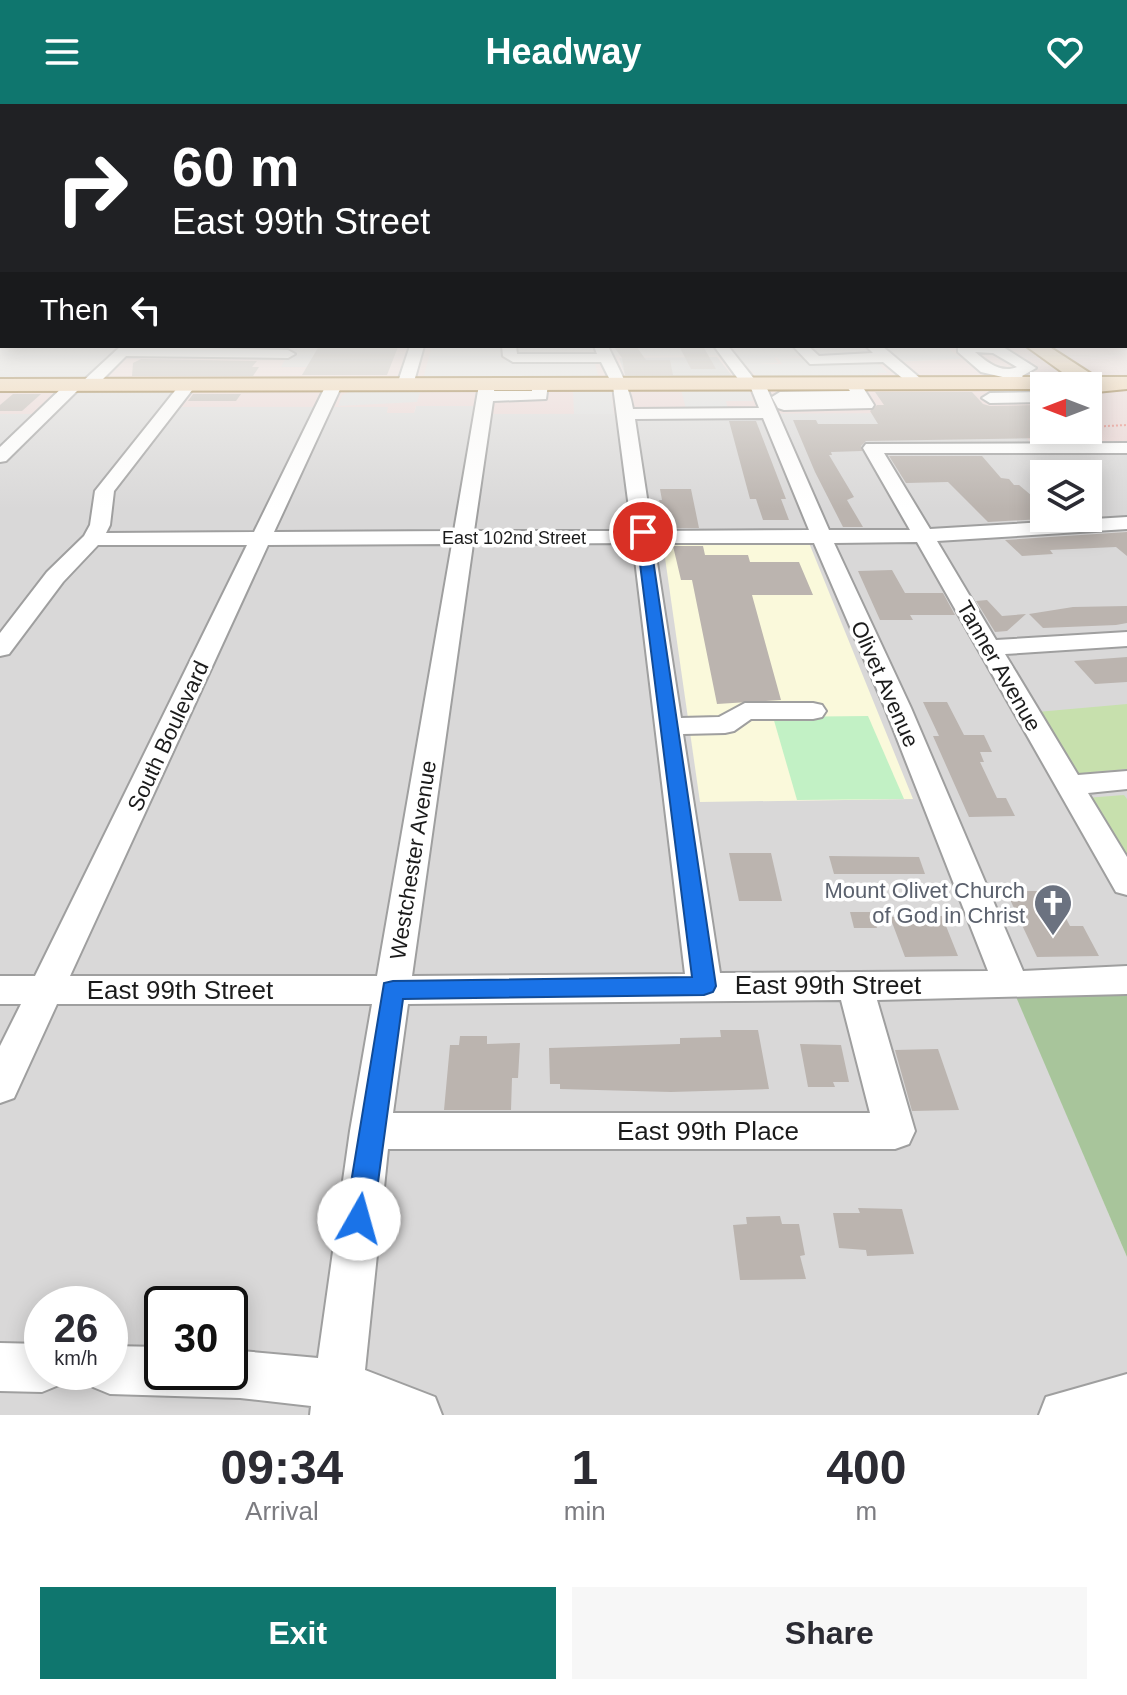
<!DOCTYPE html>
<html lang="en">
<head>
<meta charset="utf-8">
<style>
	body { margin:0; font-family:Helvetica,sans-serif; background:#f7f7f7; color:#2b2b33; height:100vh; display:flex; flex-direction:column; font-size:30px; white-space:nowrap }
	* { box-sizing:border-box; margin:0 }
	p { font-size:26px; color:#7c7c81 }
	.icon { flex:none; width:44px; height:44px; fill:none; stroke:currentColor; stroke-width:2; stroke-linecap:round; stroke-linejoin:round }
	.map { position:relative; height:1311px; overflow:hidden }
	.panel { display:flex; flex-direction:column; background:#fff; flex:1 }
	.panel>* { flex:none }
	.banner { position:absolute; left:0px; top:0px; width:1128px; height:244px; box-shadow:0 4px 20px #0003; background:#202124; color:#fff; overflow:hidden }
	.needle { width:52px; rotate:270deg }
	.tools { position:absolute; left:1030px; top:268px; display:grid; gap:16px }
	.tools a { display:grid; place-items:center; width:72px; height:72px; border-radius:0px; background:#fff; box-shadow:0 4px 20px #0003; font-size:40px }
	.speed { position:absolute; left:24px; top:1182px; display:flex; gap:16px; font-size:40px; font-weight:700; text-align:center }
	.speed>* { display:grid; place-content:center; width:104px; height:104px; border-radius:50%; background:#fff; box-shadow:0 4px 20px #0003; line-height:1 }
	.speed small { font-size:20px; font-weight:400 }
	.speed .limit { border:4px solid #111; border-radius:12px; background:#fff; color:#111 }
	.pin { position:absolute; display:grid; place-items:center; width:68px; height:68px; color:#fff; margin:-34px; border:4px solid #fff; border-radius:50%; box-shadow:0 2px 8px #0007 }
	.me { position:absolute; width:88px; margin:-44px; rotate:7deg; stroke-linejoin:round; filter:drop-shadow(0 0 6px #0008) }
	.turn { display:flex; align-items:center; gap:28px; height:168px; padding:0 40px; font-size:36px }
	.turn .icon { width:104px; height:104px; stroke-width:2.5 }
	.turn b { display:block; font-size:56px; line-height:68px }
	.then { display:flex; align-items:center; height:76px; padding:0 40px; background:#0003; gap:16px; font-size:30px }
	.eta { display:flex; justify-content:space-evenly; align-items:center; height:136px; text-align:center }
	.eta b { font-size:48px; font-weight:600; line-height:56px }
	.action { display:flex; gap:16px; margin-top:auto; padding:16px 40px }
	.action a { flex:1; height:92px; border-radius:0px; background:#0f766e; color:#fff; font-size:32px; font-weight:600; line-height:92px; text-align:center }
	.action a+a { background:#f7f7f7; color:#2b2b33 }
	header { display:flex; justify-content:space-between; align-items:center; height:104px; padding:0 40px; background:#0f766e; color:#fff; font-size:36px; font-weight:600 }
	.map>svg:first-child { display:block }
</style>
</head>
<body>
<header><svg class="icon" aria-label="menu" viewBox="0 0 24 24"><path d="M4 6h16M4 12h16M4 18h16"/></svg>Headway<svg class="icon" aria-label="heart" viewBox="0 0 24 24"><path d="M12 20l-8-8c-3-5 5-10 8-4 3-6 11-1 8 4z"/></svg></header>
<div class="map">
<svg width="1127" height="1311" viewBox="0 0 1127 1311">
	<rect width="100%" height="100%" fill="#ebe8e1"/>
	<!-- residential -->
	<g fill="#d9d8d8" fill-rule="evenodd">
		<path d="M0 222 2 242H360L354 253 339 263H280L289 248 188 281 172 303H389L387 308 414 309 416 302H482L770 309H1004L1037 344H1127V876L1012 881 1127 1153V1295L1064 1311H0V310H44L0 281ZM1044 370H1088V414H1044ZM42 1200H110V1268H42ZM162 1200H230V1268H162Z"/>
		<polygon points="509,242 945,242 963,255 892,258 775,254 779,259 735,261 728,251 519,254"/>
	</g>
	<!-- commercial -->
	<g fill="#ead3d2" fill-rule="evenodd">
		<path d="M1127 222V344H1036L1004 309 480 310 481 302H416L414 309H387L388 303H171L187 282 88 281 128 243 194 242 221 248 290 247 281 263H338L354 253 360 242H509L510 252 728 251 736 261 778 259 774 253 810 252 893 258 962 255 945 242H1126ZM1044 282H1088V326H1044Z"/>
		<polygon points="0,281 73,282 44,310 0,310"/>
	</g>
	<!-- education -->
	<polygon fill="#faf9db" points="809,439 913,695 700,698 663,440"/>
	<!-- religious -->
	<polygon fill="#c9c9c9" points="717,253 733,273 626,274 619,254"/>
	<!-- grass -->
	<g fill="#c7e0ad">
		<polygon points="1127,600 1127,665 1072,670 1037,608"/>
		<polygon points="1124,691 1127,695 1127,763 1086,694"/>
	</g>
	<!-- forest -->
	<polygon fill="#a8c59b" points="1127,876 1127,1153 1011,881"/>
	<!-- park -->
	<polygon fill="#c2f1c5" points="868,612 904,695 797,696 773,613"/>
	<!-- parking -->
	<g fill="#dbdbdb">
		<polygon points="432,242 503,242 502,255 594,256 599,274 423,275"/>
		<polygon points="777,253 874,256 888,269 877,269 880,274 758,274 745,260 782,260"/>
		<polygon points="611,285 614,310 574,310 573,286"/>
		<polygon points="421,286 417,298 338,302 342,291 352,287"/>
		<polygon points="681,286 749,286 753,297 726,297 729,309 687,309"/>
	</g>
	<!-- building -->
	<g fill="#bbb4af">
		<polygon points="319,242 359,242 398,243 387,271 302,271"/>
		<polygon points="636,242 646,256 670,256 673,271 625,271 622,254 614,243"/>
		<polygon points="679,242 703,242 716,265 691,265"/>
		<polygon points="141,255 257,257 252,263 259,263 253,272 132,272 133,259"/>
		<polygon points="875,288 972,288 983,300 990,302 1035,301 1044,310 1044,334 866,337 861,342 862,347 831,348 832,351 829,351 854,393 847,396 863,423 843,423 815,368 793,316 816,316 818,320 878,320 870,307 877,301 884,301"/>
		<polygon points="13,290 41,290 22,307 0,307 0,301"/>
		<polygon points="193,290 241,290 236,297 188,297"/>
		<polygon points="729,317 756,317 786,395 781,395 789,416 763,416 756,395 750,395"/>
		<polygon points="889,352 982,352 1001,374 1009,375 1014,381 1019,381 1044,402 1044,414 1061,414 988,418 948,378 906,379"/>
		<polygon points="660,385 691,385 699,424 667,424 659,396 662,396"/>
		<polygon points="1127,428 1127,452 1116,443 1050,446 1053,450 1022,452 1005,436"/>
		<polygon points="673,442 703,442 705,451 748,451 750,458 799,458 813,491 752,491 781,596 717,600 692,476 681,476"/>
		<polygon points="892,466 905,489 943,489 955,511 910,511 913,516 880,516 858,467"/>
		<polygon points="987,496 1002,512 1026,510 1007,527 995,528 976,497"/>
		<polygon points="1127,502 1127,519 1116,521 1043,524 1029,510 1073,503"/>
		<polygon points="1127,553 1127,578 1095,580 1074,557"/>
		<polygon points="923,598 947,598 964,631 984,631 992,648 980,648 984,658 980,658 997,694 1006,694 1015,712 969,713 933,632 939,632"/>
		<polygon points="729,749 771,749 782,797 739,797"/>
		<polygon points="829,752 919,753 925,770 834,770"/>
		<polygon points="1006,787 1052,787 1070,822 1083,822 1099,852 1037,853"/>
		<polygon points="850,808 872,808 877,824 854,824"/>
		<polygon points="942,812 958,852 905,853 890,813"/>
		<polygon points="720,926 758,926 769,985 671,988 560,985 560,980 550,980 549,944 680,940 680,934 721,933"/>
		<polygon points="460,932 487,932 487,940 520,939 518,974 512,974 511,1006 444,1006 450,941 459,941"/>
		<polygon points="800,940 841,941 849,978 833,978 835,983 808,983"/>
		<polygon points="938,945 959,1006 912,1007 895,946"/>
		<polygon points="858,1104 902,1105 914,1150 867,1152 866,1146 839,1144 833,1109 860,1109"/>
		<polygon points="780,1112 782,1120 799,1120 805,1151 800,1152 806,1175 740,1176 733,1121 747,1120 746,1113"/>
	</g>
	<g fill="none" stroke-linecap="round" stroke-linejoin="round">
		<!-- minor casing -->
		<g stroke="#9f9f9f" stroke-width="4">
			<g id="minor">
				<polygon points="121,242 288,246 295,250 288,254 126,252 94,284 82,284 82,278"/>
				<polygon points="410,242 424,242 413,281 405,286 397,281"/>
				<path d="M502 242H516L517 250H597L594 242H608C618 264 629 281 633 305L759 304 751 284 744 283 714 242H728L755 276 765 280 829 426H910L863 344 866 340 1127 339V349H884L930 425 1127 413V425L937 437 996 536 1127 528V542L1005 550 1078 671 1127 667V685L1088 689 1127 753V791L1116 788 917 438 834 439 911 604 1023 867 1127 862V890L877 896 915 1027 909 1040 895 1045H388L365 1266 435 1293 442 1311H310L311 1302 240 1294 110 1290 93 1283 87 1268H110V1242L162 1243V1268H230V1246L318 1254 350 1027 372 900H57L14 994 0 999V942L21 900H0V872H35L247 441H98L63 478 9 550 0 552V529L47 468 84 432 90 421 95 387 182 278 188 276 196 281 114 387 110 421 106 429 254 428 326 281 334 276 342 281 274 428 454 427 479 281 487 276 495 281 494 287H532V280L540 275 548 280 546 295 493 297 474 427H632L613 282 601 258H513L503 252ZM763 314 809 426 652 427 635 315ZM633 439 685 870 412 872 473 440ZM654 439H814L885 604 988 867 720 869 683 630 725 629 734 627 751 615H813L822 613 826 607 822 601 813 599H745L719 613 681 614ZM452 440 377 872H70L268 441ZM841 896 870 1009H393L408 900Z"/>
				<polygon points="793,242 808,242 819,252 873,249 866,242 882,242 927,280 919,285 913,283 883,258 810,260"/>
				<path d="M958 242 1003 243 1036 264 1022 272 1028 279 1025 282H1015L1007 274 981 268 958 248ZM975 248 993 249 1017 263C1001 270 987 258 975 248Z"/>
				<polygon points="853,275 859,277 874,301 872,304 784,306 778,304 772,293 780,288 850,287 845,280"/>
				<polygon points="73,277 79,279 79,285 6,357 0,358 0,343 67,279"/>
				<polygon points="1044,288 1044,298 990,299 982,294 990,289"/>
				<polygon points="0,1239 42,1240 42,1268 64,1268 59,1281 42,1288 0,1287"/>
				<polygon points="1127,1270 1127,1311 1039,1311 1046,1293"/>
			</g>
		</g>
		<!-- major casing -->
		<g stroke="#7f5912" stroke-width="4">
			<polygon id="major" points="1026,242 1048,242 1096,273 1127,273 1127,285 1096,288 1088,286 1088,282 1044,282 1044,285 0,287 0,275 1069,273"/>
		</g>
		<!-- path -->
		<polyline stroke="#e78077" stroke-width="2" stroke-dasharray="2 2" stroke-linecap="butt" points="1088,323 1127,321"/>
		<!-- minor -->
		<use href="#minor" fill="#fff" fill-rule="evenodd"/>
		<!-- major -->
		<use href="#major" fill="#efcda2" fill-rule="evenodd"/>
	</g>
	<!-- sky -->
	<linearGradient id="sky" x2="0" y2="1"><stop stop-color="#8ebde0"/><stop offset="0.55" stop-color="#f6f5f2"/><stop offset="1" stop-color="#f6f5f2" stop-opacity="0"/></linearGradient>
	<rect width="1127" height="405" fill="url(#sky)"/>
	<!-- route -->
	<polygon fill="#1a73e8" stroke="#114b97" stroke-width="2" points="643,424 649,428 716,882 713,888 704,891 403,895 373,1115 369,1124 359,1128 349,1124 345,1115 384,879 393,877 692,873 636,428"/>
	<!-- icons -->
	<defs>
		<g id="church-pin" transform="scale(2)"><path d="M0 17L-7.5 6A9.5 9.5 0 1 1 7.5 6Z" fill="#6b7280" stroke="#fff"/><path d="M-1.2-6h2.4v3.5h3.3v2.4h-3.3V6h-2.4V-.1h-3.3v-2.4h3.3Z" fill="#fff"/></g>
	</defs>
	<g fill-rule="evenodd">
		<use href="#church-pin" x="1053" y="799"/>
	</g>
	<g text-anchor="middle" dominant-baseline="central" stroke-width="7" stroke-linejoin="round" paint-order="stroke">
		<!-- far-street labels -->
		<g font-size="18" fill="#1b1b1b" stroke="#fff">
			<text x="514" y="434">East 102nd Street</text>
		</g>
		<!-- street labels -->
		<g font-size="22" fill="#1b1b1b" stroke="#fff">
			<text transform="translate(999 562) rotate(60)">Tanner Avenue</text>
			<text transform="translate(885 580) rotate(66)">Olivet Avenue</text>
			<text transform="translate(168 632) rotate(-65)">South Boulevard</text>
			<text transform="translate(413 756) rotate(-81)">Westchester Avenue</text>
		</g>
		<!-- worship labels -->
		<g font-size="22" fill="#5b616d" stroke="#fff" text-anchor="end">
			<text x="1025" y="786">Mount Olivet Church<tspan x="1025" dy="25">of God in Christ</tspan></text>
		</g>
		<!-- near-street labels -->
		<g font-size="26" fill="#1b1b1b" stroke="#fff">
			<text x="828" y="881">East 99th Street</text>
			<text x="180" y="886">East 99th Street</text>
			<text x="708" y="1027">East 99th Place</text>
		</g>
	</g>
</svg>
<div class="tools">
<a><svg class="needle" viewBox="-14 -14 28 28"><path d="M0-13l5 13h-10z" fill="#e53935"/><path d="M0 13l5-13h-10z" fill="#7c7c81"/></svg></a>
<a><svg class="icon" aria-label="layers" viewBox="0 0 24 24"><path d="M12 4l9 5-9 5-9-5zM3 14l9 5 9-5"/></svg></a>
</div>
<div class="speed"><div>26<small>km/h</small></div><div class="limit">30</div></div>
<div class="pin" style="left:643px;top:428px;background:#d93025"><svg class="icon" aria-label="arrive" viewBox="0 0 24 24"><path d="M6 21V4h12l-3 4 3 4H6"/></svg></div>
<svg class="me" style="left:359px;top:1115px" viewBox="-20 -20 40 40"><circle r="19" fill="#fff"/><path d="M0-13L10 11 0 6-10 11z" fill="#1a73e8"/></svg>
<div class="banner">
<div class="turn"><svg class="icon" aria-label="right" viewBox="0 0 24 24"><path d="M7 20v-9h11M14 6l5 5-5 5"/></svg><div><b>60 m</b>East 99th Street</div></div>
<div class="then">Then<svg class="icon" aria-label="left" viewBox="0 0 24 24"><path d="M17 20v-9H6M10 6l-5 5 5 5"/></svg></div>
</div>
</div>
<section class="panel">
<div class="eta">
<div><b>09:34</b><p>Arrival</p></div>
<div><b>1</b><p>min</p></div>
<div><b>400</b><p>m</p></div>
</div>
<div class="action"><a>Exit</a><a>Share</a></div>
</section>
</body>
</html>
